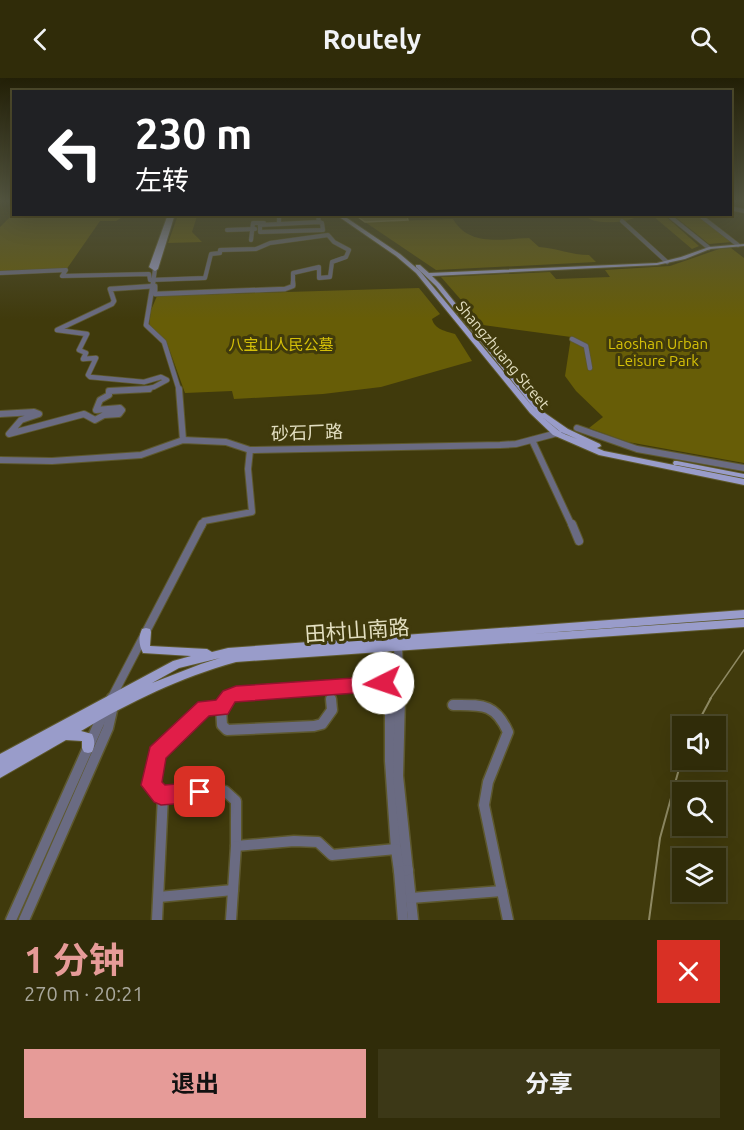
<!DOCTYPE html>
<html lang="zh">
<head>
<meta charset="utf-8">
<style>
	body { margin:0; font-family:Ubuntu,"Noto Sans SC",sans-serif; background:#3c3817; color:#f1f3f6; height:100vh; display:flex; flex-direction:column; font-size:22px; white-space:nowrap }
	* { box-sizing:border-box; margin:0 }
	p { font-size:20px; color:#a8a79c }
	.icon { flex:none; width:33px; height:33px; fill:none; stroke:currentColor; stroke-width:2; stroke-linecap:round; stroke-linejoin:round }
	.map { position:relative; height:842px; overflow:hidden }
	.drawer { display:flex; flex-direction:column; background:#302c09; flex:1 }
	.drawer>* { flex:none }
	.guide { position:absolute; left:12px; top:12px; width:720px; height:126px; border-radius:0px; box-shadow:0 6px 24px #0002,0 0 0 2px #4b482a; background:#202124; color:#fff; overflow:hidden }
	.tools { position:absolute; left:672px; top:638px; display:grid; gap:12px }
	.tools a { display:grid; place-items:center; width:54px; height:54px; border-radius:0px; background:#302c09; box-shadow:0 6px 24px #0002,0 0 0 2px #4b482a; font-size:30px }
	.pin { position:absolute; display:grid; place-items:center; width:51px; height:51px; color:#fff; margin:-26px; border-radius:12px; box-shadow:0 3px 9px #0006 }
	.me { position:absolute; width:66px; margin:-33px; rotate:266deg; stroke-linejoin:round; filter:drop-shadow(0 0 4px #0008) }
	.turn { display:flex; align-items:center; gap:21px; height:126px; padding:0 24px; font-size:27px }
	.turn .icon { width:78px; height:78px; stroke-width:2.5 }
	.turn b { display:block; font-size:42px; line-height:51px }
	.round { display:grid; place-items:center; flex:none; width:63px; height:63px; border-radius:0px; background:#3c3817 }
	.headline { display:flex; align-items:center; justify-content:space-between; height:102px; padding:0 24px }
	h1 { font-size:36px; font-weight:700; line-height:45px; color:#e69b98 }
	.action { display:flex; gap:12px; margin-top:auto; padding:12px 24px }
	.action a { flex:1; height:69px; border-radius:0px; background:#e69b98; color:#111; font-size:24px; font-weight:700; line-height:69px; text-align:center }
	.action a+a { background:#3c3817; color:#f1f3f6 }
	header { display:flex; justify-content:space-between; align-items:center; height:78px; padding:0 24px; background:#302c09; font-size:27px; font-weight:700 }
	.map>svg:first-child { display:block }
</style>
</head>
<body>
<header><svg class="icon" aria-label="back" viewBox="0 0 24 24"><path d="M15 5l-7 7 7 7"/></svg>Routely<svg class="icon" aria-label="search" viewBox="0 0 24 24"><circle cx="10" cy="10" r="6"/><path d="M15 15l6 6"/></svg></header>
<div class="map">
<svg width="744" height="842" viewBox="0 0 744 842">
	<rect width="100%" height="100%" fill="#403a0c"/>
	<!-- green -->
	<g fill="#675d07">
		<polygon points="13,136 14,136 126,137 116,143 100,143 66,192 0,195 0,149"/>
		<polygon points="178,137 178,136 223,137 197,138 192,154 202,164 168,165"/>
		<path d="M536 137H640C630 145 599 147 588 140H539Z"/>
		<polygon points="648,137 664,137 699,168 692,171 653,138"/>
		<polygon points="673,137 697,137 732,164 709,166"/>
		<path d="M453 141C469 169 502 161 529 160L539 169C557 170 571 177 589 177L596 184 436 192 365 144Z"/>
		<polygon points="731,170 744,180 744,385 628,364 589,350 603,339 576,313 565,298 571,259 483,247 441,199 550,194 556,201 610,199 605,192 670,188 719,171"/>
		<path d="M419 210 440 236 432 241C435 252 446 253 455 256L472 283 381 309 323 316 234 321 232 313 185 315 167 265 149 248 151 232 157 218Z"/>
	</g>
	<!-- building -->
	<polygon fill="#787036" stroke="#989056" stroke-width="1.5" points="354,136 406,136 408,142 365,144"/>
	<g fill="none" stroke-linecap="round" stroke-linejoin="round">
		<!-- minor-far4 casing -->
		<g stroke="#5d582d" stroke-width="5">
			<g id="minor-far4">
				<polyline points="730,130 744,133"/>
				<polyline points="279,136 279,146"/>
				<polyline points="667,136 709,170"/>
				<polyline points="698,136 738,167"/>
				<polyline points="622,143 667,184"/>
				<polygon points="319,144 322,145 323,152 260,154 260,147"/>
				<polyline points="319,144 318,138 322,136"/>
				<polyline points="227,152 255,151"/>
				<polyline points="251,162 253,145 264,145"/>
				<polyline points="0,195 66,192 62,198 149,196 150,202 205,200 211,176 220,175 220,172 256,171 270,165 328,157 334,164 349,172 346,179 332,184 330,199 319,200 319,189 293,195 293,206"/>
				<polyline points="153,206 155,191"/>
			</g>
		</g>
		<!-- minor-far3 casing -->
		<g stroke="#5d582d" stroke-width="6">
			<g id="minor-far3">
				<polyline points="153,205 146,247 164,264 179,312"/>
				<polyline points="572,261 586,268 590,290"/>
				<polyline points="140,312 154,309 167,302 161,299 144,304 90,299 88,297 96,280 83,281 86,275 79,272 87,256 57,252 112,226 114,223 110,211 155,208 155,216 285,211 293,208 293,205"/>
			</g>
		</g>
		<!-- minor-far2 casing -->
		<g stroke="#5d582d" stroke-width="8">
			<g id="minor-far2">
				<polyline points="179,311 183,362"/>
				<polyline points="0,336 34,334 39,336 21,342 9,356 84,336 95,342 104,337 119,336 122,332 120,330 96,332 100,322 109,317 109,313 149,311"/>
				<polyline points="577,350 637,371 744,390"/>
				<polyline points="532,362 572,448"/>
				<polyline points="0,382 52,383 141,377 183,362 226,364 250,372"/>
				<polyline points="202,448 204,443 252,434 248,391 250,372 500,367 516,366 565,353"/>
			</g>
		</g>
		<!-- minor-far1 casing -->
		<g stroke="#5d582d" stroke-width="10">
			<g id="minor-far1">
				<polyline points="572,446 579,463"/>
				<polyline points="398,568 400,621"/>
				<polyline points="111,621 202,446"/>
				<polyline points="227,621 236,616 383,605 390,614 390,621"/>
			</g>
		</g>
		<!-- minor casing -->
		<g stroke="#5d582d" stroke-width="13">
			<g id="minor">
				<polyline points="390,620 390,683 396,771"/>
				<polyline points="400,620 398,698 413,842"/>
				<polyline points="331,621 332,632 322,646 314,648 227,652 222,647 221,630 204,630 157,676 151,707 163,718 225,713 236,723 236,768 294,763 318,764 332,777 396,771 399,793 408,792"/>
				<polyline points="111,622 112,620"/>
				<path d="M453 627C482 627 495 625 508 654L488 704 484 727 508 842"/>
				<polyline points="221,630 228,620"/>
				<polyline points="399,793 403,842"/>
				<polyline points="159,819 233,812"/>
				<polyline points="411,820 502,813"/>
				<polyline points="11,842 104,634"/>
				<polyline points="24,842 108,650 113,628"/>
				<polyline points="157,842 163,718"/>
				<polyline points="231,842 236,768"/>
			</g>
		</g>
		<!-- major casing -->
		<g stroke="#5d582d" stroke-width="2">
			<g id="major">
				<polygon points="168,136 175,136 158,191 155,193 149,189"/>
				<path d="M335 136H341L400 176 420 193 537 334 436 208 416 189V187H420L429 195 657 185 681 179 709 169 744 166V168L710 171 685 181 657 187 432 198 440 206 542 333 568 351 600 366 601 368 597 370 604 373 744 401V407L599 377 553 357 530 335 416 195 396 178ZM541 338 562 355 577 361 559 353Z"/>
				<polygon points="674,383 677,383 744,396 744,400 677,387 674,387 673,385"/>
				<path d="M744 532V540L530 556 744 541V549L236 584C179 600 132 623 81 653L92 656C95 662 95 668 92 674L88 675 84 674 82 670V663L66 662 0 700V676L173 583 191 578 143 575C139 567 138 560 142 551L146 550 150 551 151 554 150 568 207 571 212 574 228 570ZM220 580 201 586 152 605 179 590Z"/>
			</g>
		</g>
		<!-- minor-far4 -->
		<use href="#minor-far4" stroke="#6a6b82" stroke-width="4"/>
		<!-- minor-far3 -->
		<use href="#minor-far3" stroke="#6a6b82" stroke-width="4.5"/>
		<!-- minor-far2 -->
		<use href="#minor-far2" stroke="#6a6b82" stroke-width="6"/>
		<!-- minor-far1 -->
		<use href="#minor-far1" stroke="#6a6b82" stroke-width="8"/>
		<!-- minor -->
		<use href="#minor" stroke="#6a6b82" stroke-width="10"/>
		<!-- major -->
		<use href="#major" fill="#999cca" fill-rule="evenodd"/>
		<!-- rail-far1 -->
		<polyline stroke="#8e8963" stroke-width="1.5" points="710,621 744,572"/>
		<!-- rail -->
		<g stroke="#8e8963" stroke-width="2">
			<polyline points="696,648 711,620"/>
			<polyline points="649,842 660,760 682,680"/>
		</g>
	</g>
	<!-- sky -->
	<linearGradient id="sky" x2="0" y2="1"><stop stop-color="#232007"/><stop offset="0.51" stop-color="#535540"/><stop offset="1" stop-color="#535540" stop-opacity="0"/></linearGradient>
	<rect width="744" height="241" fill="url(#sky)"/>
	<!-- route -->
	<polygon fill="#e11d48" stroke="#92132f" stroke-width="1.5" points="383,598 389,600 392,605 389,611 383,613 235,624 228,636 209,638 166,680 162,704 165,707 200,704 207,707 210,714 207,721 200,724 161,727 154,724 141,707 150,669 198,624 216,622 223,613 236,608"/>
	<g text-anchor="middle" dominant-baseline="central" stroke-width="6" stroke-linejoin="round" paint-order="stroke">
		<!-- far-park labels -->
		<g font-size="15" fill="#d5c008" stroke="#403a0c">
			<text x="658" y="265">Laoshan Urban<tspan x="658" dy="17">Leisure Park</tspan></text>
			<text x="281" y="266">八宝山人民公墓</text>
		</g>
		<!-- far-street labels -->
		<g font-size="15" fill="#e3dfc1" stroke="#403a0c">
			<text transform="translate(503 277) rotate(50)">Shangzhuang Street</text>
		</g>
		<!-- street labels -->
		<g font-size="18" fill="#e3dfc1" stroke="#403a0c">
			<text transform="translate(307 354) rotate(-2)">砂石厂路</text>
		</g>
		<!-- near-street labels -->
		<g font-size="21" fill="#e3dfc1" stroke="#403a0c">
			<text transform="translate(357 552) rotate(-4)">田村山南路</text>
		</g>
	</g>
</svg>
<div class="tools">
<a><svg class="icon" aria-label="sound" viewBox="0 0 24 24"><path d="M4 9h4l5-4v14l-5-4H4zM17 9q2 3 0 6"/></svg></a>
<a><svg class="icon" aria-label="search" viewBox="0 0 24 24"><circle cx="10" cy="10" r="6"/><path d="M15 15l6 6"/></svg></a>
<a><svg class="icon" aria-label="layers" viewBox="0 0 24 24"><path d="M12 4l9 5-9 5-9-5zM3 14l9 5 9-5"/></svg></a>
</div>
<div class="pin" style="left:200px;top:714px;background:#d93025"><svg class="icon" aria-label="arrive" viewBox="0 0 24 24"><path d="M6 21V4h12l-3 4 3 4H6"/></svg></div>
<svg class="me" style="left:383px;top:605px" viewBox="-20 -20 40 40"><circle r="19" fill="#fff"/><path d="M0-13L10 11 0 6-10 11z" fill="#e11d48"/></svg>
<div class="guide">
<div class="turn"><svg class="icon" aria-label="left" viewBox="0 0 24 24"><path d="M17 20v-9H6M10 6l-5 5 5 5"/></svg><div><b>230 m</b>左转</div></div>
</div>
</div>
<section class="drawer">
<div class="headline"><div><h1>1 分钟</h1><p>270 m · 20:21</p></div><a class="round" style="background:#d93025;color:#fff"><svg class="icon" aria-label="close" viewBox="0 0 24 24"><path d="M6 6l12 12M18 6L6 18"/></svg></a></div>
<div class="action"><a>退出</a><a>分享</a></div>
</section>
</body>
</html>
